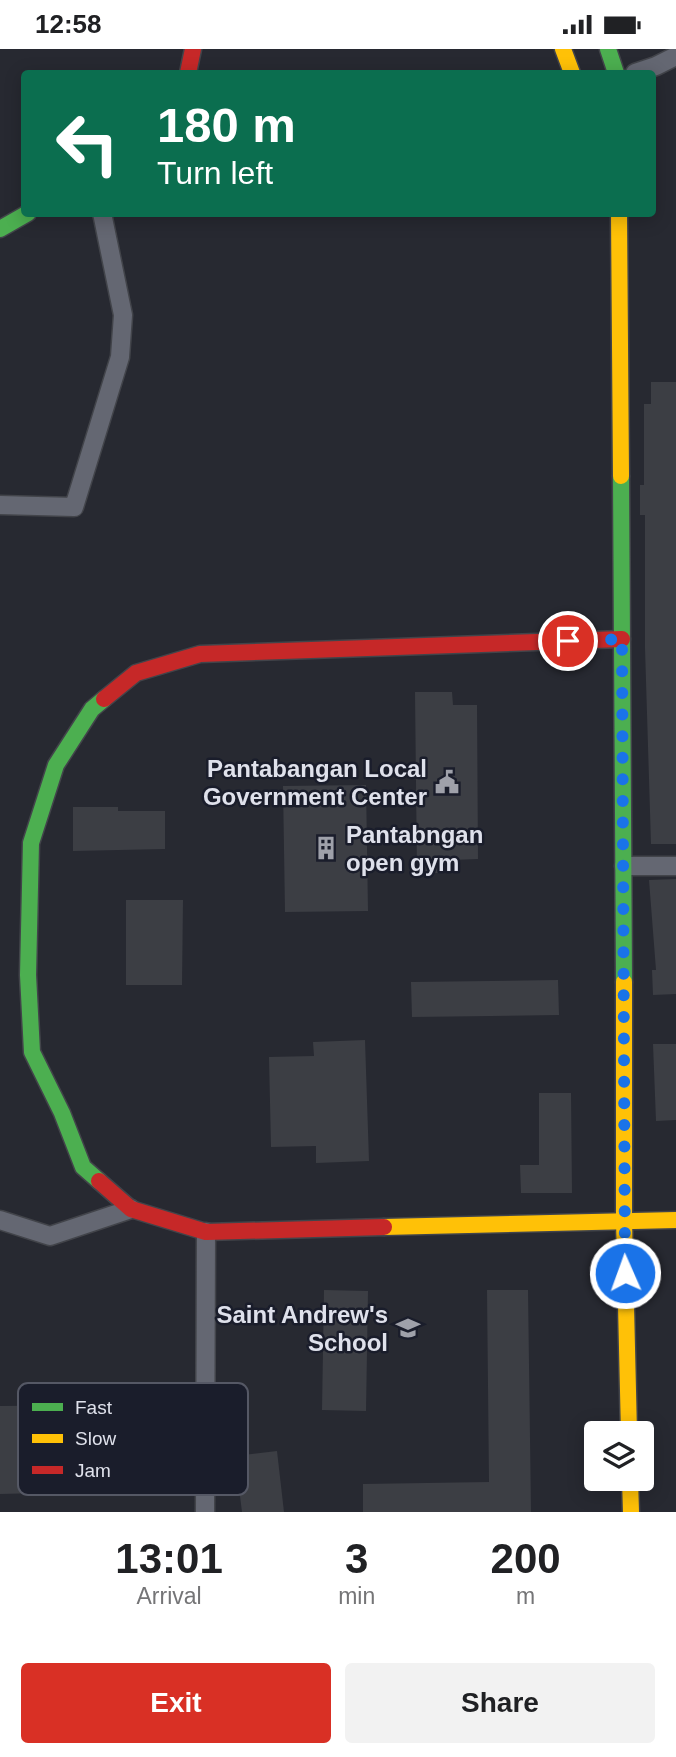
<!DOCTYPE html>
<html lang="en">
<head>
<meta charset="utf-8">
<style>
	body { margin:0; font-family:Helvetica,sans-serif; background:#f2f2f2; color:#202124; height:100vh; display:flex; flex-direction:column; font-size:26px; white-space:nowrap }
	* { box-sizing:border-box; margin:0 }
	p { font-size:23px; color:#757577 }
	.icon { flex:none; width:38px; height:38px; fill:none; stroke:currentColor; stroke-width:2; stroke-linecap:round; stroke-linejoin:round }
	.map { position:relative; height:1463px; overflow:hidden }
	.side { display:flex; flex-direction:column; background:#fff; flex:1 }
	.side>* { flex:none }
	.hud { position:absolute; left:21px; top:21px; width:635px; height:147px; border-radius:7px; box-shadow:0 4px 18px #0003; background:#0b6e4f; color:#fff; overflow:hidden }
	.controls { position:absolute; left:584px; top:1372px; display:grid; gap:14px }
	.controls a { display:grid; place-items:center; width:70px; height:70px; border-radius:7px; background:#fff; box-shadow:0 4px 18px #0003; font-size:35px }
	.pin { position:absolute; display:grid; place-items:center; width:60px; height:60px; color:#fff; margin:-30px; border:4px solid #fff; border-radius:50%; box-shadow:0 2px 7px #0007 }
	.me { position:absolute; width:77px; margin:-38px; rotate:358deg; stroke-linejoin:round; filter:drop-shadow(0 0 5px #0008) }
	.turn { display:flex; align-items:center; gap:24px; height:147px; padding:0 21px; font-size:32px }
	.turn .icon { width:91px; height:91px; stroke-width:2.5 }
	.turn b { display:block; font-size:49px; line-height:60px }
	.eta { display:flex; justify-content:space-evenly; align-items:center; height:119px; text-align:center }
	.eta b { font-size:42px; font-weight:800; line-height:49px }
	.primary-button { display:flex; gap:14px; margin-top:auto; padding:14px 21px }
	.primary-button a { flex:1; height:80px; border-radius:7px; background:#d93025; color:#fff; font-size:28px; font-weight:800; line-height:80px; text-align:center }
	.primary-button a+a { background:#f2f2f2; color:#202124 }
	.status { display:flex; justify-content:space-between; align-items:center; height:49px; padding:0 35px; background:#fff; direction:ltr }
	.status svg { height:19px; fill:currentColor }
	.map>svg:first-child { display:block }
</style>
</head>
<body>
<div class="status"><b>12:58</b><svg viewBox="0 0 49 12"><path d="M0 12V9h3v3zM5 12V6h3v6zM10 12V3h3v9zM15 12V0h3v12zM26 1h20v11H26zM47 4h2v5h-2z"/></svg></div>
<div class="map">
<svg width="676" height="1463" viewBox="0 0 676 1463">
	<rect width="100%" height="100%" fill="#272931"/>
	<!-- building -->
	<g fill="#3c3e44">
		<polygon points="651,333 676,333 676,795 651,795 645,599 645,466 640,466 640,436 644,436 644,355 651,355"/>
		<polygon points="415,643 452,643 453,656 477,656 478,810 451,811 451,824 417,824"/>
		<polygon points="366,736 368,862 285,863 283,737"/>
		<polygon points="73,758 118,758 118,762 165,762 165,800 73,802"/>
		<polygon points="676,830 676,945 653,946 652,921 656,921 649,831"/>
		<polygon points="126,851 183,851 182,936 126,936"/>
		<polygon points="558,931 559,966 412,968 411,933"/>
		<polygon points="365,991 369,1112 316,1114 316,1097 271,1098 269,1008 314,1007 313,993"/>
		<polygon points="653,995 676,995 676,1071 656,1072"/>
		<polygon points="539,1044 571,1044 572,1144 521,1144 520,1116 539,1116"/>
		<polygon points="324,1241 368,1242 366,1362 322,1361"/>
		<polygon points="487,1241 528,1241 531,1463 363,1463 363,1435 489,1433"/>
		<polygon points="110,1356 120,1442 0,1445 0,1357"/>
		<polygon points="277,1402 284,1463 242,1463 235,1407"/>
	</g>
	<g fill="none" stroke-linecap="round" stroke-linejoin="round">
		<!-- street casing -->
		<g stroke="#42444a" stroke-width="21">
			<g id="street">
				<polyline points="635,24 656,17 676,7"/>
				<polyline points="0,456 74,458 120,308 123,266 102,164"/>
				<polyline points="624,817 676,817"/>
				<polyline points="0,1171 50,1187 131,1160"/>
				<polyline points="205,1463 206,1183"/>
			</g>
		</g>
		<!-- fast casing -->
		<g stroke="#42444a" stroke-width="19">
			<g id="fast">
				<polyline points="608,0 616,24"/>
				<polyline points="0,180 28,164"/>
				<polyline points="621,427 624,933"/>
				<polyline points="99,1132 83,1118 62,1064 32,1003 28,926 31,794 56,716 92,660 104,650"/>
			</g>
		</g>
		<!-- slow casing -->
		<g stroke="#42444a" stroke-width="19">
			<g id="slow">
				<polyline points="563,0 572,24"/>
				<polyline points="619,164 621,427"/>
				<polyline points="624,933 624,1171 629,1384"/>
				<polyline points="384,1178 676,1171"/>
				<polyline points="630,1430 631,1463"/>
			</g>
		</g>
		<!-- jam casing -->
		<g stroke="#42444a" stroke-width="19">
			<g id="jam">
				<polyline points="188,24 193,0"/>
				<polyline points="104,650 136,624 200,605 622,590"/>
				<polyline points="99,1132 131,1160 206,1183 384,1178"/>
			</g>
		</g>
		<!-- street -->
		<use href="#street" stroke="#646772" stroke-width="18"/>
		<!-- fast -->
		<use href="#fast" stroke="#4caf50" stroke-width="16"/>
		<!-- slow -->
		<use href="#slow" stroke="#ffc107" stroke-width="16"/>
		<!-- jam -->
		<use href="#jam" stroke="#c62828" stroke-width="16"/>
	</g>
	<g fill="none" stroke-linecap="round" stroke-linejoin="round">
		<!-- route -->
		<polyline stroke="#1a73e8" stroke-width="12" stroke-dasharray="0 21.6" points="568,592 622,590 625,1224"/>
	</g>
	<!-- icons -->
	<defs>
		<g id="civic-bare" transform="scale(1.89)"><path d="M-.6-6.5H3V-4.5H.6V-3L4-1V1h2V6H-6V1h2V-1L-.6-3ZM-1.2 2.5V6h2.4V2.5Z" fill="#9fa1aa" stroke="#1a1d2b" stroke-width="2.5" paint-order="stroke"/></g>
		<g id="building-bare" transform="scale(1.89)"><path d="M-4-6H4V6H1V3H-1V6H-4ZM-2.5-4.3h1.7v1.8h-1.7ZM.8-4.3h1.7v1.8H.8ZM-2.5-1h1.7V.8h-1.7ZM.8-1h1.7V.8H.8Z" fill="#9fa1aa" stroke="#1a1d2b" stroke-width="2.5" paint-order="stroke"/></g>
		<g id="school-bare" transform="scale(1.89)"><path d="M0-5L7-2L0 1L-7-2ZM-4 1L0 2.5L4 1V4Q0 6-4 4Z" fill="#9fa1aa" stroke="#1a1d2b" stroke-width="2.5" paint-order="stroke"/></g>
	</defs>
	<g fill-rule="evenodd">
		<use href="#civic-bare" x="447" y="733"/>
		<use href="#building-bare" x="326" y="799"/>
		<use href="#school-bare" x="408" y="1279"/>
	</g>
	<g text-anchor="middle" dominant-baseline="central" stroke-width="5" stroke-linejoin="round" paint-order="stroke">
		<!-- poi labels -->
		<g font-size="24" font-weight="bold" fill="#dfe1eb" stroke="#1a1d2b" text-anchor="end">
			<text x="427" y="719">Pantabangan Local<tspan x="427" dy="28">Government Center</tspan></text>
			<text x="346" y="785" text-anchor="start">Pantabngan<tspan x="346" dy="28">open gym</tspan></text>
			<text x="388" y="1265">Saint Andrew's<tspan x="388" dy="28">School</tspan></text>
		</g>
	</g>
	<!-- legend -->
	<rect x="18" y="1334" width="230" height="112" rx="10" fill="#1a1d2b" stroke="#555865" stroke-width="2"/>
	<rect x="32" y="1354" width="31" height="8" fill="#4caf50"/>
	<rect x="32" y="1385" width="31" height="9" fill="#ffc107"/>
	<rect x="32" y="1417" width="31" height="8" fill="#c62828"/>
	<g font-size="19" fill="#dfe1eb">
		<text x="75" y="1365">Fast</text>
		<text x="75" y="1396">Slow</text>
		<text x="75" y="1428">Jam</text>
	</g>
</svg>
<div class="controls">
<a><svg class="icon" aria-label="layers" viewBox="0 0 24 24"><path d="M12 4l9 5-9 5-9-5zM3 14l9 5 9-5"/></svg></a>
</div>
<div class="pin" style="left:568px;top:592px;background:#d93025"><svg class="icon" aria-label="arrive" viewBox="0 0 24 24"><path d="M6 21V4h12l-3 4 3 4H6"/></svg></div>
<svg class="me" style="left:625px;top:1224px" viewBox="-20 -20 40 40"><circle r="17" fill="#1a73e8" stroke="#fff" stroke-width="3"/><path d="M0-11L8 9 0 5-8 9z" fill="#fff"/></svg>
<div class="hud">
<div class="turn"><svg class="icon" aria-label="left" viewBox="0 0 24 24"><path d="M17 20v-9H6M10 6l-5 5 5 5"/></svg><div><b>180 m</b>Turn left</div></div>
</div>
</div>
<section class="side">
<div class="eta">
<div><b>13:01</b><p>Arrival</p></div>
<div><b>3</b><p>min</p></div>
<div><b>200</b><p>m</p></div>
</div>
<div class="primary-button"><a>Exit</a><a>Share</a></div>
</section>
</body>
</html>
